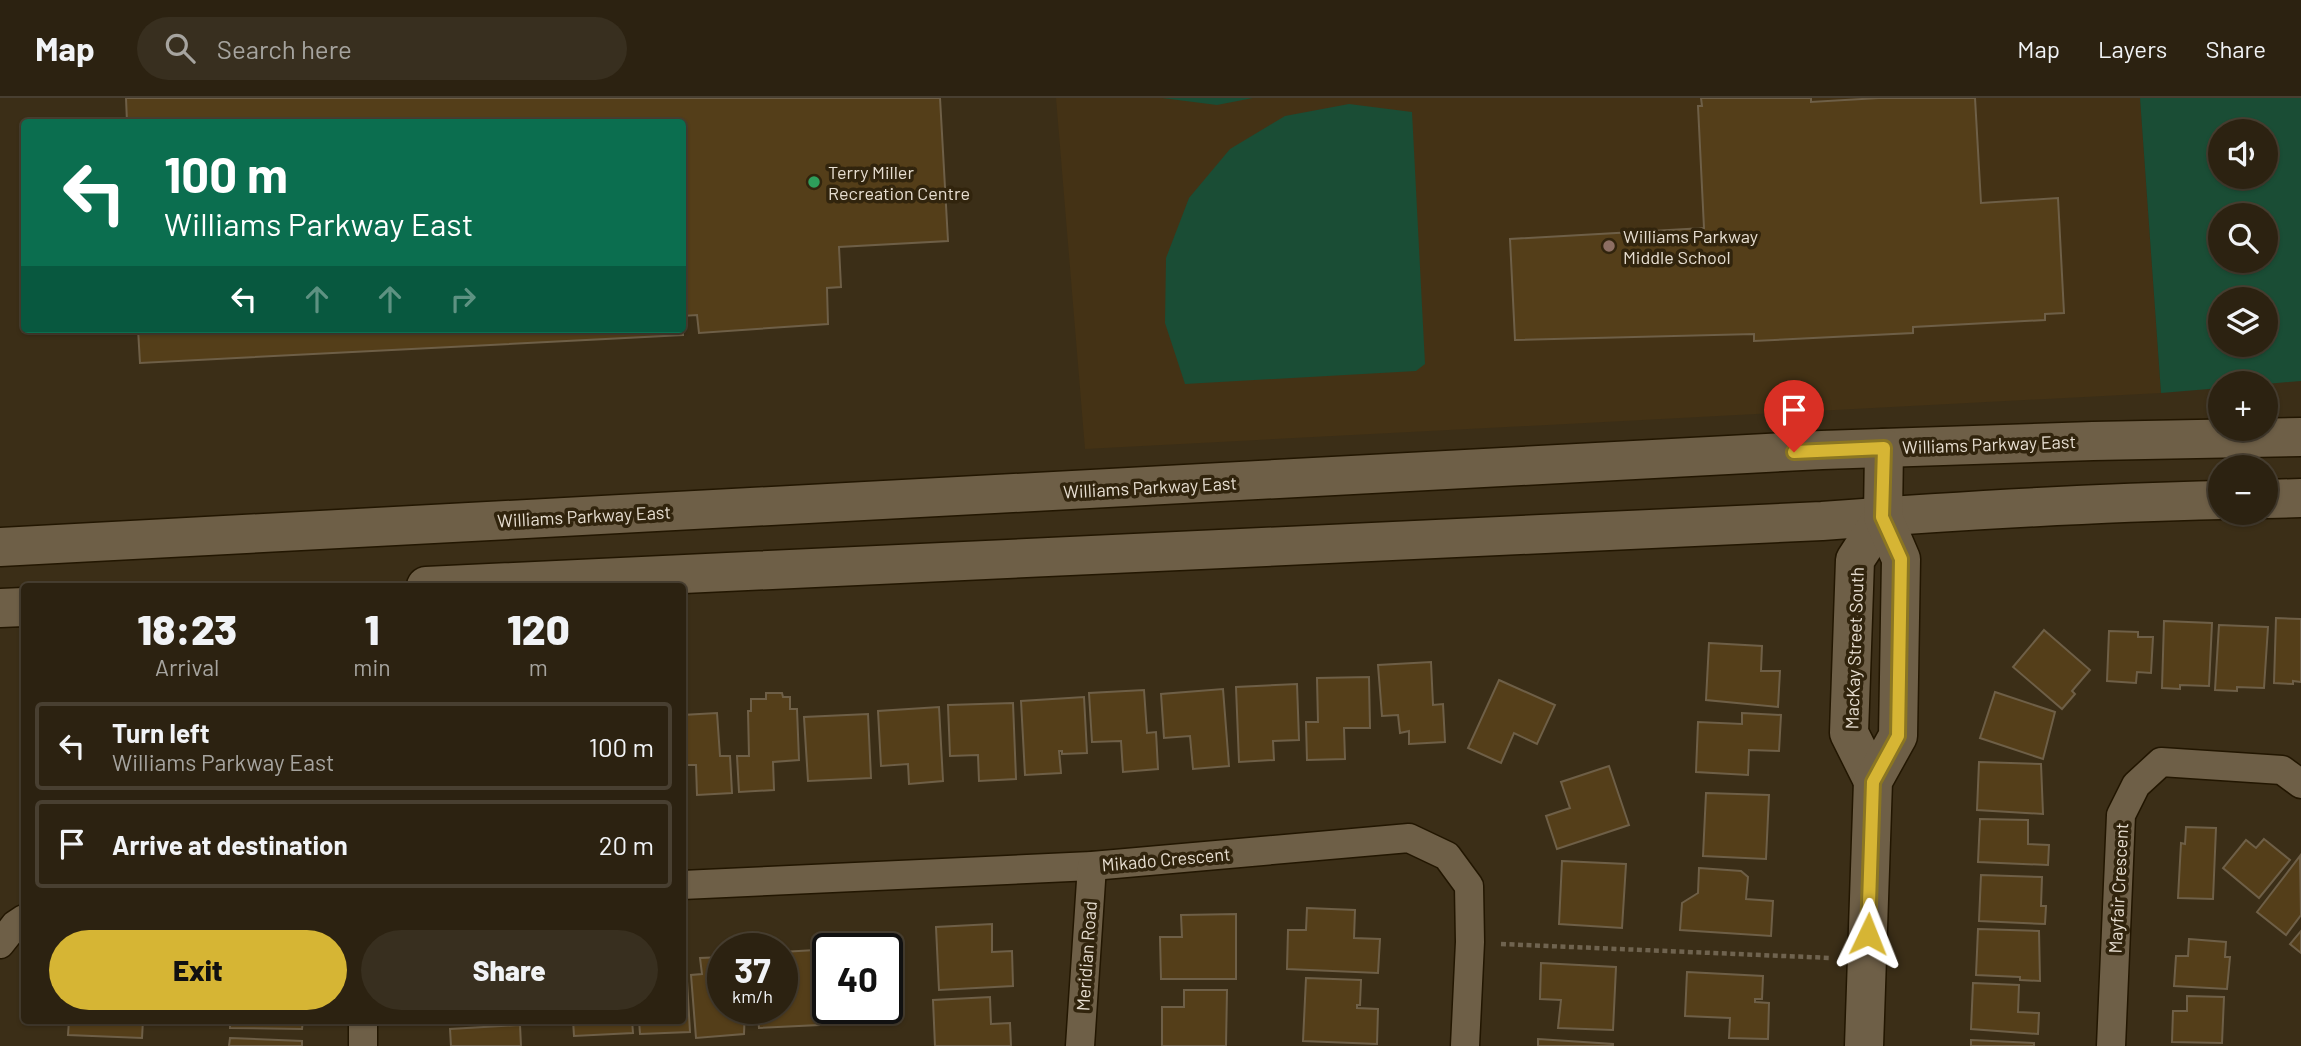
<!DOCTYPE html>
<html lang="en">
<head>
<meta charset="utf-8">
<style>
	body { margin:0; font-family:Barlow,sans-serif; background:#382f1f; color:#f1f3f6; height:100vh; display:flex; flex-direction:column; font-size:26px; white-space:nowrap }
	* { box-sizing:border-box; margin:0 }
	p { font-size:23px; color:#a6a49f }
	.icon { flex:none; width:38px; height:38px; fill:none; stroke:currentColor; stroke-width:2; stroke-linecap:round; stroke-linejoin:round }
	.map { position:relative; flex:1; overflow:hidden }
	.details { position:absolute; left:21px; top:485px; width:665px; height:441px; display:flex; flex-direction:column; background:#2c2211; border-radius:7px; box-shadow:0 2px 5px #0004,0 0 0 2px #483f31 }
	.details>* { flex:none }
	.banner { position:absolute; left:21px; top:21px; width:665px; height:214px; border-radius:7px; box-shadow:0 2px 5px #0004,0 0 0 2px #483f31; background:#0b6e4f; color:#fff; overflow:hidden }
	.controls { position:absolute; left:2208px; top:21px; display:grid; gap:14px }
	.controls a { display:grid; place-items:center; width:70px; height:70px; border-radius:50%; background:#2c2211; box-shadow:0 2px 5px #0004,0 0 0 2px #483f31; font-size:35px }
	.speed { position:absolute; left:707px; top:835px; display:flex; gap:14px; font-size:35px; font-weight:700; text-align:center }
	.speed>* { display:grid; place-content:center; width:91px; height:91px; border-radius:50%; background:#2c2211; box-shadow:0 2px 5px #0004,0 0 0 2px #483f31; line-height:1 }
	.speed small { font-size:18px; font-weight:400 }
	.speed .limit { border:4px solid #111; border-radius:10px; background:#fff; color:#111 }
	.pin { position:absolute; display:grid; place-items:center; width:60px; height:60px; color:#fff; margin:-72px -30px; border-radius:50% 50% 50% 0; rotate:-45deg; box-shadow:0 0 7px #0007 }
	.pin .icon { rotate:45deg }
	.me { position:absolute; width:77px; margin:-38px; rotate:2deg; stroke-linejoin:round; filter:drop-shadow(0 0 5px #0008) }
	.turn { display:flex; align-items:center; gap:24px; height:147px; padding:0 28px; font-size:32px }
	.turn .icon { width:91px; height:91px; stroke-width:2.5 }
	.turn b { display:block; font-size:49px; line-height:60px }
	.lanes { display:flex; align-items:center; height:66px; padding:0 28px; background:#0003; justify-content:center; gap:35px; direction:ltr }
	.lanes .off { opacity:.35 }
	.eta { display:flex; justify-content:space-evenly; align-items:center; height:119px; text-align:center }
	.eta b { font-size:42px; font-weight:800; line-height:49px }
	.action { display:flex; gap:14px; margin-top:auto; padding:14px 28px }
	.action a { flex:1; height:80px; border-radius:42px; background:#d6b534; color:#111; font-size:28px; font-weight:800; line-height:80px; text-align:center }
	.action a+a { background:#382f1f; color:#f1f3f6 }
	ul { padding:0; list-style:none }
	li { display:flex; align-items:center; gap:21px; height:88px; margin:0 14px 10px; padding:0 14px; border:4px solid #483f31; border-radius:7px }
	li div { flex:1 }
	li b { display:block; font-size:26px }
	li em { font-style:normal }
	header { display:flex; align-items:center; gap:42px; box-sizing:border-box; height:98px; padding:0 35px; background:#2c2211; border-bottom:2px solid #483f31 }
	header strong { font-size:33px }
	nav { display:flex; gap:38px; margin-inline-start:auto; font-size:24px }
	.search { width:490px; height:63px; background:#382f1f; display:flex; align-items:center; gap:18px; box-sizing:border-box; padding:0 24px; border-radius:38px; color:#a6a49f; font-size:26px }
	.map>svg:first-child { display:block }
</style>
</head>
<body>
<header>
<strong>Map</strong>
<div class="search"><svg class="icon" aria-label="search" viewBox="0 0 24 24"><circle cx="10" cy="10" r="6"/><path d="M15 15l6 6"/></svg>Search here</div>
<nav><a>Map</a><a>Layers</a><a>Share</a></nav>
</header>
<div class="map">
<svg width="2301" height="948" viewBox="0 0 2301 948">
	<rect width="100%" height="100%" fill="#3b2e17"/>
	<!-- built -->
	<polygon fill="#443215" points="1056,0 2140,0 2161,295 1085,351"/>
	<!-- green -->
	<g fill="#1a4d35" fill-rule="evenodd">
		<polygon points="1162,0 1253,0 1217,7"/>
		<path d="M2140 0H2301V283L2266 286 2221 285V290L2161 295ZM2221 33H2266V79H2221ZM2266 117V163H2221V117ZM2221 201H2266V247H2221Z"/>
		<polygon points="1349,6 1412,14 1425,266 1416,273 1185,286 1165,225 1166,160 1189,100 1230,51 1285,18"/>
	</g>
	<!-- building -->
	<g fill="#543e19" stroke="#6e5f47" stroke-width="2">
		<polygon points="126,0 940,0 948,143 839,149 841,189 827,190 828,226 699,235 697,217 682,218 682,24 127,24"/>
		<polygon points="1701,0 1811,0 1811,4 1879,0 1975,0 1981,105 2058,100 2064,215 2045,216 2045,222 1913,229 1913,235 1754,243 1754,236 1515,242 1510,141 1704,130 1698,8 1702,8"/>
		<polygon points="682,226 683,237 140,265 138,231 682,231"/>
		<polygon points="2276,520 2301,521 2301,584 2293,583 2293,586 2274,585"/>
		<polygon points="2164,523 2212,525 2209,588 2180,587 2180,591 2162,590"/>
		<polygon points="2219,527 2268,529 2264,590 2237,589 2237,593 2215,592"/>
		<polygon points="2044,532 2090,572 2072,593 2075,596 2062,611 2013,569"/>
		<polygon points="2109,533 2138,534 2138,539 2153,539 2151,575 2137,574 2136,585 2107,583"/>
		<polygon points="1709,545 1762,548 1761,573 1780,573 1778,609 1706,602"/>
		<polygon points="1431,564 1433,607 1443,606 1445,644 1409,646 1409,633 1400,635 1398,617 1382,618 1378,567"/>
		<polygon points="1369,579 1370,630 1344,630 1345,661 1307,662 1306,624 1318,624 1317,580"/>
		<polygon points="1499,582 1555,607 1537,646 1514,635 1501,665 1468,650"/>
		<polygon points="1297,586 1299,642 1273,643 1274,662 1239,664 1236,589"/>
		<polygon points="1223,591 1229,668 1193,671 1190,638 1164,640 1161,596"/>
		<polygon points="1144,592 1147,635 1156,634 1158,671 1123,674 1121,643 1092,644 1089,595"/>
		<polygon points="1995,594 2055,614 2043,661 1980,640"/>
		<polygon points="766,595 782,595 783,599 790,599 790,611 797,611 799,662 773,664 774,692 739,694 737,658 749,658 748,613 751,613 751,601 766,601"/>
		<polygon points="1084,599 1087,655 1062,656 1062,653 1059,653 1061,675 1025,677 1021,603"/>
		<polygon points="1013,605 1016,681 979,683 978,657 950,658 948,607"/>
		<polygon points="939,609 943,683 909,686 908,666 881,668 878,613"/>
		<polygon points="717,615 720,658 730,658 732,695 697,697 696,667 682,667 682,617"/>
		<polygon points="1742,615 1781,617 1779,653 1749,652 1748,677 1696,674 1698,624 1742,626"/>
		<polygon points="868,616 871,680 808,683 804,619"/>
		<polygon points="1979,664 2041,666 2043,716 1977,712"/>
		<polygon points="1609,668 1629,727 1557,751 1546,718 1570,710 1561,684"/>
		<polygon points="1706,695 1769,697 1766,761 1703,758"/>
		<polygon points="1980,721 2028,722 2028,746 2049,747 2048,767 1978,764"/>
		<polygon points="2186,729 2216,730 2213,801 2178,800 2181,745 2185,746"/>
		<polygon points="2264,741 2290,762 2259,800 2223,770 2246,742 2256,750"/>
		<polygon points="2300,758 2301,817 2286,837 2257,814"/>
		<polygon points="1562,763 1626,766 1622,830 1559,826"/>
		<polygon points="1699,770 1741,773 1748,779 1746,801 1773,803 1771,838 1680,832 1682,805 1698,795"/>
		<polygon points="1981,777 2042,779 2041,808 2046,808 2045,826 1979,823"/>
		<polygon points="1307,810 1355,812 1354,840 1380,841 1378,875 1287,871 1288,832 1306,832"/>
		<polygon points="1236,816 1236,881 1161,881 1160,839 1182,839 1181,817"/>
		<polygon points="992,826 992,854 1012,853 1013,888 939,892 936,829"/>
		<polygon points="1978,831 2039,833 2040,883 2020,882 2020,879 1976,877"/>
		<polygon points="2301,833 2301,855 2290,846"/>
		<polygon points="2189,841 2226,844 2225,859 2230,859 2227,891 2174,888 2176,858 2188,858"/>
		<polygon points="815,852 819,927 759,930 757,910 782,910 782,854"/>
		<polygon points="723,859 723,910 745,910 744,936 696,940 691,877 702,876 700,860"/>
		<polygon points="1541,865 1616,869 1613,932 1558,930 1561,902 1540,901"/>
		<polygon points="682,866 686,866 690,934 640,936 639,922 682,922"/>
		<polygon points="1687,874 1763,878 1762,901 1755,901 1755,904 1769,905 1768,941 1729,940 1730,920 1685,918"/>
		<polygon points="887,878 895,878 897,924 833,927 832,910 887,910"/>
		<polygon points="1306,880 1361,882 1360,907 1357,907 1357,910 1378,911 1377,946 1303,943"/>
		<polygon points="1973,885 2019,887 2018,914 2039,915 2038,936 1971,931"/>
		<polygon points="1184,892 1227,892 1226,948 1162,948 1162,909 1184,909"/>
		<polygon points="2187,898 2224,899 2222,945 2172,944 2173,913 2187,913"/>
		<polygon points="990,899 991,926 1010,925 1011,948 935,948 933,902"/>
		<polygon points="69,922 143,922 142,940 68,937"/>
		<polygon points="230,922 303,922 302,931 230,930"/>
		<polygon points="573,922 632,922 633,935 574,938"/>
		<polygon points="520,927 521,948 451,948 450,931"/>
		<polygon points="230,940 302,943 302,948 229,948"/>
		<polygon points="1538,941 1613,946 1613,948 1538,948"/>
		<polygon points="1971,942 2034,945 2034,948 1971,948"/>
	</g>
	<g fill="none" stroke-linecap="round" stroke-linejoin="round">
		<!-- street casing -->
		<g stroke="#221601" stroke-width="31">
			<g id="street">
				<polyline points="682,787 1092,768 1409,740 1447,758 1469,788 1470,844 1465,948"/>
				<polyline points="0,846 15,827 24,821"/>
				<polyline points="363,948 363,922"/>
				<polyline points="1080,948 1092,768"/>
				<polyline points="2111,948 2121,717 2136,687 2161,664 2282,672 2301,686"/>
			</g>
		</g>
		<!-- secondary casing -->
		<g stroke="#221601" stroke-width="41">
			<g id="secondary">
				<polyline points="2266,401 2301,400"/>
				<polyline points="0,449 1822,352 2093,343 2301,339"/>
				<path d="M426 488 1822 423C1955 413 2088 405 2221 402"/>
				<polyline points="0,510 24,509"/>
				<polyline points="1873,683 1849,635 1855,462 1883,419"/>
				<polyline points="1864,948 1873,683 1898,638 1901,461 1883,419 1884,350"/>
			</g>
		</g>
		<!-- path -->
		<polyline stroke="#6f634f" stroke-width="4.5" stroke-dasharray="5 3.5" stroke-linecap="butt" points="1501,846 1831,860"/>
		<!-- street -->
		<use href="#street" stroke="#6e5f47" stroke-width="28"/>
		<!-- secondary -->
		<use href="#secondary" stroke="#6e5f47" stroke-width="38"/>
	</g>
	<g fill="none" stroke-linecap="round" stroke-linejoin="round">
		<!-- route casing -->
		<g stroke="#8b7622" stroke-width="18">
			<polyline id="route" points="1794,354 1884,350 1882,419 1901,461 1898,638 1873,684 1868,836"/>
		</g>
		<!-- route -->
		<use href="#route" stroke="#d6b534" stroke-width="12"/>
	</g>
	<!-- markers -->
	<circle fill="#2e9e5b" stroke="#31240d" stroke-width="2.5" cx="814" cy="84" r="7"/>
	<circle fill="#8d6e63" stroke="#31240d" stroke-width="2.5" cx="1609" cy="148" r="7"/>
	<g text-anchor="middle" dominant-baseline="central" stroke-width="7" stroke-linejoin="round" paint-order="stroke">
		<!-- poi labels -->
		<g font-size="18" fill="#e7ded1" stroke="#31240d" text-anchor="start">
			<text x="828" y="74">Terry Miller<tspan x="828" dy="21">Recreation Centre</tspan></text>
			<text x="1623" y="138">Williams Parkway<tspan x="1623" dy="21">Middle School</tspan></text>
		</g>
		<!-- street labels -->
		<g font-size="18" fill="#e7ded1" stroke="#31240d">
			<text transform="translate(1989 346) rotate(-2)">Williams Parkway East</text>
			<text transform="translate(1150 389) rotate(-3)">Williams Parkway East</text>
			<text transform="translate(584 418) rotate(-3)">Williams Parkway East</text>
			<text transform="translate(1854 550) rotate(-88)">MacKay Street South</text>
			<text transform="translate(1166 761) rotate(-5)">Mikado Crescent</text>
			<text transform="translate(2118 790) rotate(-87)">Mayfair Crescent</text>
			<text transform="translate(1086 858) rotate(-86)">Meridian Road</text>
		</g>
	</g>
</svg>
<div class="controls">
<a><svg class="icon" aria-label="sound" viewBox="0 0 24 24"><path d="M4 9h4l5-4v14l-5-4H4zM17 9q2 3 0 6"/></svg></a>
<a><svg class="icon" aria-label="search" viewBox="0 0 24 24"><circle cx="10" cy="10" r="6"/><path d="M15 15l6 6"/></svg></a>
<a><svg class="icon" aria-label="layers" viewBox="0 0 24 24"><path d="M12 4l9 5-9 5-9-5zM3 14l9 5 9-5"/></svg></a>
<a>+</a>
<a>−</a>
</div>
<div class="speed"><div>37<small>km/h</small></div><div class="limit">40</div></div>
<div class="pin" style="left:1794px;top:354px;background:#d93025"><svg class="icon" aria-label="arrive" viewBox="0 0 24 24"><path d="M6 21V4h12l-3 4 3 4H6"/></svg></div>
<svg class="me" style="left:1868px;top:836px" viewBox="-20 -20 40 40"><path d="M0-17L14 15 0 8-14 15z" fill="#d6b534" stroke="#fff" stroke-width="4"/></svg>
<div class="banner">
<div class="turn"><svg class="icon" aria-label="left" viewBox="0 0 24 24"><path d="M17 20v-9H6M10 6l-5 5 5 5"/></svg><div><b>100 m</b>Williams Parkway East</div></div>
<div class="lanes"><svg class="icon" aria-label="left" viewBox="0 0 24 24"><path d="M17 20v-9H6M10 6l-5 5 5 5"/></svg><svg class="icon off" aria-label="ahead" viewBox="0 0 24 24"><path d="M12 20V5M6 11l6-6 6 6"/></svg><svg class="icon off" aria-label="ahead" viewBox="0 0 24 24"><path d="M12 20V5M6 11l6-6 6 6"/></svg><svg class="icon off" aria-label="right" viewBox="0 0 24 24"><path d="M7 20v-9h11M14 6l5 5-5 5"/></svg></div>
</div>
<section class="details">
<div class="eta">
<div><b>18:23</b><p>Arrival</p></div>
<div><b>1</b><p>min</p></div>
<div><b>120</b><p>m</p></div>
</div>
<ul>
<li><svg class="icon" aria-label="left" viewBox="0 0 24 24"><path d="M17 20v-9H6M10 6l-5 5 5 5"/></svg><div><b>Turn left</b><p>Williams Parkway East</p></div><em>100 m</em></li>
<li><svg class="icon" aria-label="arrive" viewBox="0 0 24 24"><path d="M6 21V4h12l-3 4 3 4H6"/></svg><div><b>Arrive at destination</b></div><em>20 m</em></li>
</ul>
<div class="action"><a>Exit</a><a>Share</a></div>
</section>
</div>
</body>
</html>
